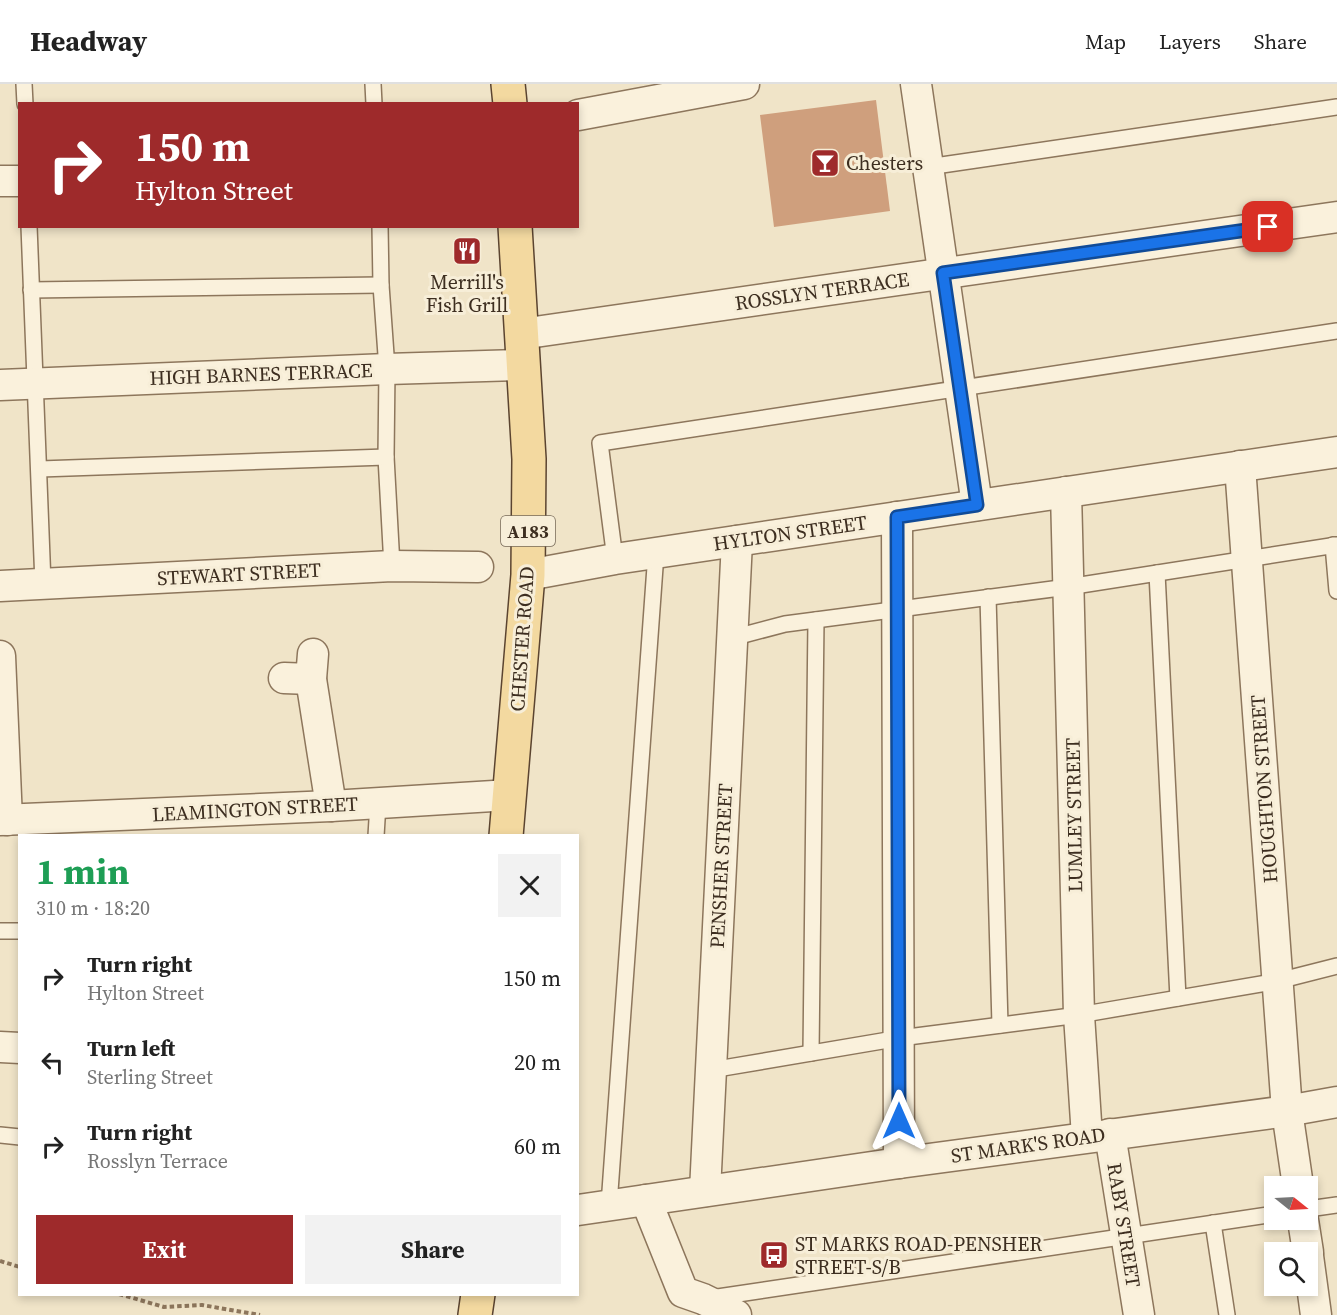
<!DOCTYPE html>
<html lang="en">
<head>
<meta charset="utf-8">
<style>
	body { margin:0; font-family:"Source Serif 4",serif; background:#f2f2f2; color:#222; height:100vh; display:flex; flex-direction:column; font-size:22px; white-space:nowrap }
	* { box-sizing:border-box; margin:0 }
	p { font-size:20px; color:#767676 }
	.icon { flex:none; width:33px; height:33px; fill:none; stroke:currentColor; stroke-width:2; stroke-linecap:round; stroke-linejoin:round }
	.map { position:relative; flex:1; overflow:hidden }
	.drawer { position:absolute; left:18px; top:750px; width:561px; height:462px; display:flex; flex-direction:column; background:#fff; border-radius:0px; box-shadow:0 3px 9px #0003 }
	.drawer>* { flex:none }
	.guide { position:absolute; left:18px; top:18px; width:561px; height:126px; border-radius:0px; box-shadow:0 3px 9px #0003; background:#9e2a2b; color:#fff; overflow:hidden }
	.needle { width:39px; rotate:108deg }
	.buttons { position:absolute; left:1264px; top:1092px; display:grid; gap:12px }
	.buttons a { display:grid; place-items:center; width:54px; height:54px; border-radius:0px; background:#fff; box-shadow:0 3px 9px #0003; font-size:30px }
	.pin { position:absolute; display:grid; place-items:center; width:51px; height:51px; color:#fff; margin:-26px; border-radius:12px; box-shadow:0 3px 9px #0006 }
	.me { position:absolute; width:66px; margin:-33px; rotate:0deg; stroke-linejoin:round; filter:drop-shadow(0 0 4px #0008) }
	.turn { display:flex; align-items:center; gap:21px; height:126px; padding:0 18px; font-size:27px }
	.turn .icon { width:78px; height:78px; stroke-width:2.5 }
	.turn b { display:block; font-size:42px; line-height:51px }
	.round { display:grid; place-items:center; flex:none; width:63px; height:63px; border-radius:0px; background:#f2f2f2 }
	.overview { display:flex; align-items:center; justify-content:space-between; height:102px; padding:0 18px }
	h1 { font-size:36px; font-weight:700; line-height:45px; color:#1e9e55 }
	.action { display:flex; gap:12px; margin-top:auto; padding:12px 18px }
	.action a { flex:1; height:69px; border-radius:0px; background:#9e2a2b; color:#fff; font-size:24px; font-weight:700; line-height:69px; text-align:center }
	.action a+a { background:#f2f2f2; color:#222 }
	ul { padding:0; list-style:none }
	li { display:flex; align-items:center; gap:18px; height:84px; padding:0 18px }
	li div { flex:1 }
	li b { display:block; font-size:22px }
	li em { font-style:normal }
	header { display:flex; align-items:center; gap:36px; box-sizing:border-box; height:84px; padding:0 30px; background:#fff; border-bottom:2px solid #e0e0e0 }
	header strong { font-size:28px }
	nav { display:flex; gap:33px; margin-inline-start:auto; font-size:21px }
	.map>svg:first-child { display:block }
</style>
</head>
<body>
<header>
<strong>Headway</strong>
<nav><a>Map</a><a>Layers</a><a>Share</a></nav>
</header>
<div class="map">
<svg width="1337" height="1231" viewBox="0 0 1337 1231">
	<rect width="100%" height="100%" fill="#f0e4c8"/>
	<!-- building -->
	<polygon fill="#cf9f7d" points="876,16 890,127 774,143 760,31"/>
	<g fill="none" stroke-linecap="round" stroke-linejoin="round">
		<!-- service casing -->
		<g stroke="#8d765c" stroke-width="18">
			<g id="service">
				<polyline points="24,0 25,20"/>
				<polyline points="373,0 374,20"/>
				<polyline points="928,83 1337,23"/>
				<polyline points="29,142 43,500"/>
				<polyline points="380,142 381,201 387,285 386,373 392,482"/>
				<polyline points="31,206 381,201"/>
				<polyline points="40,385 386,373"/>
				<polyline points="1333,461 1337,507"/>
				<polyline points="615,475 600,359 1337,247"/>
				<polyline points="1157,489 1178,914"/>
				<polyline points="988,513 1000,941"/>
				<polyline points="732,554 785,540 1068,503 1337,461"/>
				<polyline points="376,752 378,719"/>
				<polyline points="0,847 20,847"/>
				<polyline points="811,969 816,536"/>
				<polyline points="711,986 900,954 1079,931 1278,897 1337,882"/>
				<polyline points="0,1051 20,1053"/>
				<polyline points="609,1121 656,469"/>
				<polyline points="1308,1125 1337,1121"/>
				<polyline points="1213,1139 1227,1231"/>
				<polyline points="711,1214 1275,1130"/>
			</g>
		</g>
		<!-- minor casing -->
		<g stroke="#8d765c" stroke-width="33">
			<g id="minor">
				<polyline points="916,0 977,421"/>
				<polyline points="578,31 744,0"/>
				<polyline points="0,97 20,97"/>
				<polyline points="521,250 1337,133"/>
				<polyline points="0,301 387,285 522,281"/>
				<polyline points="1240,382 1287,1027 1298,1102"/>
				<polyline points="1066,408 1079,931 1087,1053"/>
				<polyline points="897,433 899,1079"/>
				<polyline points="528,491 615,475 1337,368"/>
				<polyline points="0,502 392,482 478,483"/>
				<polyline points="313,570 311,595 331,722"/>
				<polyline points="0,572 7,736"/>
				<polyline points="284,594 311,595"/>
				<polyline points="0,736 331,722 510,711"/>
				<polyline points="0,963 20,964"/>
				<polyline points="1110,1050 1139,1231"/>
				<polyline points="705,1107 737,457"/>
				<polyline points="646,1116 683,1208 703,1215 736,1231"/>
				<polyline points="578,1126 899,1079 1287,1027 1337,1018"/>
				<polyline points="1303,1136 1308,1168"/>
				<polyline points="1308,1172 1316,1231"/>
			</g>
		</g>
		<!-- primary casing -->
		<g stroke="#5b4430" stroke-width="36">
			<g id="primary">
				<polyline points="508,0 510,20"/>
				<polyline points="506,752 528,491 529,375 515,142"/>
				<polyline points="475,1231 478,1210"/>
			</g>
		</g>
		<!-- path -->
		<g stroke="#8d765c" stroke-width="4" stroke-dasharray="4.5 3" stroke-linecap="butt">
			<polyline points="0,1177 20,1183"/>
			<polyline points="119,1210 164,1223 202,1221 260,1231"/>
		</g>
		<!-- service -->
		<use href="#service" stroke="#faf1dc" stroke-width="15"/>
		<!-- minor -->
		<use href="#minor" stroke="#faf1dc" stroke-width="30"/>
		<!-- primary -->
		<use href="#primary" stroke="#f3d9a0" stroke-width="33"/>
	</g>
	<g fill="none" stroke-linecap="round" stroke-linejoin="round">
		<!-- route casing -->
		<g stroke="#114b97" stroke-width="15">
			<polyline id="route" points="899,1037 897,433 977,421 943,189 1268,143"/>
		</g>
		<!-- route -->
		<use href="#route" stroke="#1a73e8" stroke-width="10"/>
	</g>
	<!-- icons -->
	<defs>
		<g id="bar-square" transform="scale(1.5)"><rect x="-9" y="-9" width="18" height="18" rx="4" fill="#9e2a2b" stroke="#f7eed8"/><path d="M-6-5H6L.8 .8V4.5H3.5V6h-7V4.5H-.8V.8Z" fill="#fff"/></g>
		<g id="restaurant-square" transform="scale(1.5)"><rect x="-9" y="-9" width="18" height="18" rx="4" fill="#9e2a2b" stroke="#f7eed8"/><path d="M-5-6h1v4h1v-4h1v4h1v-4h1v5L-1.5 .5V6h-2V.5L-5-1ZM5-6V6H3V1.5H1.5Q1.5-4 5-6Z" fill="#fff"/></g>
		<g id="bus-square" transform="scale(1.5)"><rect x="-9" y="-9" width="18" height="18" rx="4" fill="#9e2a2b" stroke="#f7eed8"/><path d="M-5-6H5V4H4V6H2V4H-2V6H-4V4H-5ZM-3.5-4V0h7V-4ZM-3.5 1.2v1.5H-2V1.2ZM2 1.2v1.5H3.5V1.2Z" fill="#fff"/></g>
	</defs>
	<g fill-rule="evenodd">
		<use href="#bar-square" x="825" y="79"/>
		<use href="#restaurant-square" x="467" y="167"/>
		<use href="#bus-square" x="774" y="1171"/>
	</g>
	<g text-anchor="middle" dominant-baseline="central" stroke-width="6" stroke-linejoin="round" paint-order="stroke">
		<!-- shield labels -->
		<rect fill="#f7eed8" stroke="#756857" stroke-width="1.5" x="501" y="432" width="54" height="30" rx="4.5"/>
		<g font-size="18" font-weight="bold" fill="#3d2e20">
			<text x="528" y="447">A183</text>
		</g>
		<!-- poi labels -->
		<g font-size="20" fill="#3d2e20" stroke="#f7eed8" text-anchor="start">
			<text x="846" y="79">Chesters</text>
			<text x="467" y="198" text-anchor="middle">Merrill's<tspan x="467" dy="23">Fish Grill</tspan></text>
			<text x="795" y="1160">ST MARKS ROAD-PENSHER<tspan x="795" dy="23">STREET-S/B</tspan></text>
		</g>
		<!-- street labels -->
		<g font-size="20" fill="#3d2e20" stroke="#f7eed8">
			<text transform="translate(822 207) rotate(-8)">ROSSLYN TERRACE</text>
			<text transform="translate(261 290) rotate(-2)">HIGH BARNES TERRACE</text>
			<text transform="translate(790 449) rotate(-8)">HYLTON STREET</text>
			<text transform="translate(239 490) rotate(-3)">STEWART STREET</text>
			<text transform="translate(522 555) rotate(-86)">CHESTER ROAD</text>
			<text transform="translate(1264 705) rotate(-94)">HOUGHTON STREET</text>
			<text transform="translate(255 725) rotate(-3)">LEAMINGTON STREET</text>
			<text transform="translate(1074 731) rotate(-91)">LUMLEY STREET</text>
			<text transform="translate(721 782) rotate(-87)">PENSHER STREET</text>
			<text transform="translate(1028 1061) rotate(-8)">ST MARK'S ROAD</text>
			<text transform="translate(1124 1141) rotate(81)">RABY STREET</text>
		</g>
	</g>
</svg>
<div class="buttons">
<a><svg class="needle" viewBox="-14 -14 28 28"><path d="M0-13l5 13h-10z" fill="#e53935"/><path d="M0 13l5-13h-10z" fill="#767676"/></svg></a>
<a><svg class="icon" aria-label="search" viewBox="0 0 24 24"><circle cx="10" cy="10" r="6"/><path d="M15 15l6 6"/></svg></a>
</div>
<div class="pin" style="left:1268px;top:143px;background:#d93025"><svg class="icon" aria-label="arrive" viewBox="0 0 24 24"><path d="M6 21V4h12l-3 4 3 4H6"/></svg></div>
<svg class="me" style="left:899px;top:1037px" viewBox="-20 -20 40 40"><path d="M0-17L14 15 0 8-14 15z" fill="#1a73e8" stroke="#fff" stroke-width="4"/></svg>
<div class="guide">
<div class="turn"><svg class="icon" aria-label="right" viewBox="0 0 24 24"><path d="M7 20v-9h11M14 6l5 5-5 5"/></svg><div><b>150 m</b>Hylton Street</div></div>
</div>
<section class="drawer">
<div class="overview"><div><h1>1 min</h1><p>310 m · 18:20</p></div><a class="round"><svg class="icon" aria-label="close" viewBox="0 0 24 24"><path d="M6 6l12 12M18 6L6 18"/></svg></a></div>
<ul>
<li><svg class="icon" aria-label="right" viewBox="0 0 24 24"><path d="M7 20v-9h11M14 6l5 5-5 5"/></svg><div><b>Turn right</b><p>Hylton Street</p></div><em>150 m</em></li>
<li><svg class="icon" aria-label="left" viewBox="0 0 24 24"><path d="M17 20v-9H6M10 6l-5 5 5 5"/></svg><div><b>Turn left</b><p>Sterling Street</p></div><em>20 m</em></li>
<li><svg class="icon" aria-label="right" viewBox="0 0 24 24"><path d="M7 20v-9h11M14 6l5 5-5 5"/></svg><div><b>Turn right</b><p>Rosslyn Terrace</p></div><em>60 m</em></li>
</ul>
<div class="action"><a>Exit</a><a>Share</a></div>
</section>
</div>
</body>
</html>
